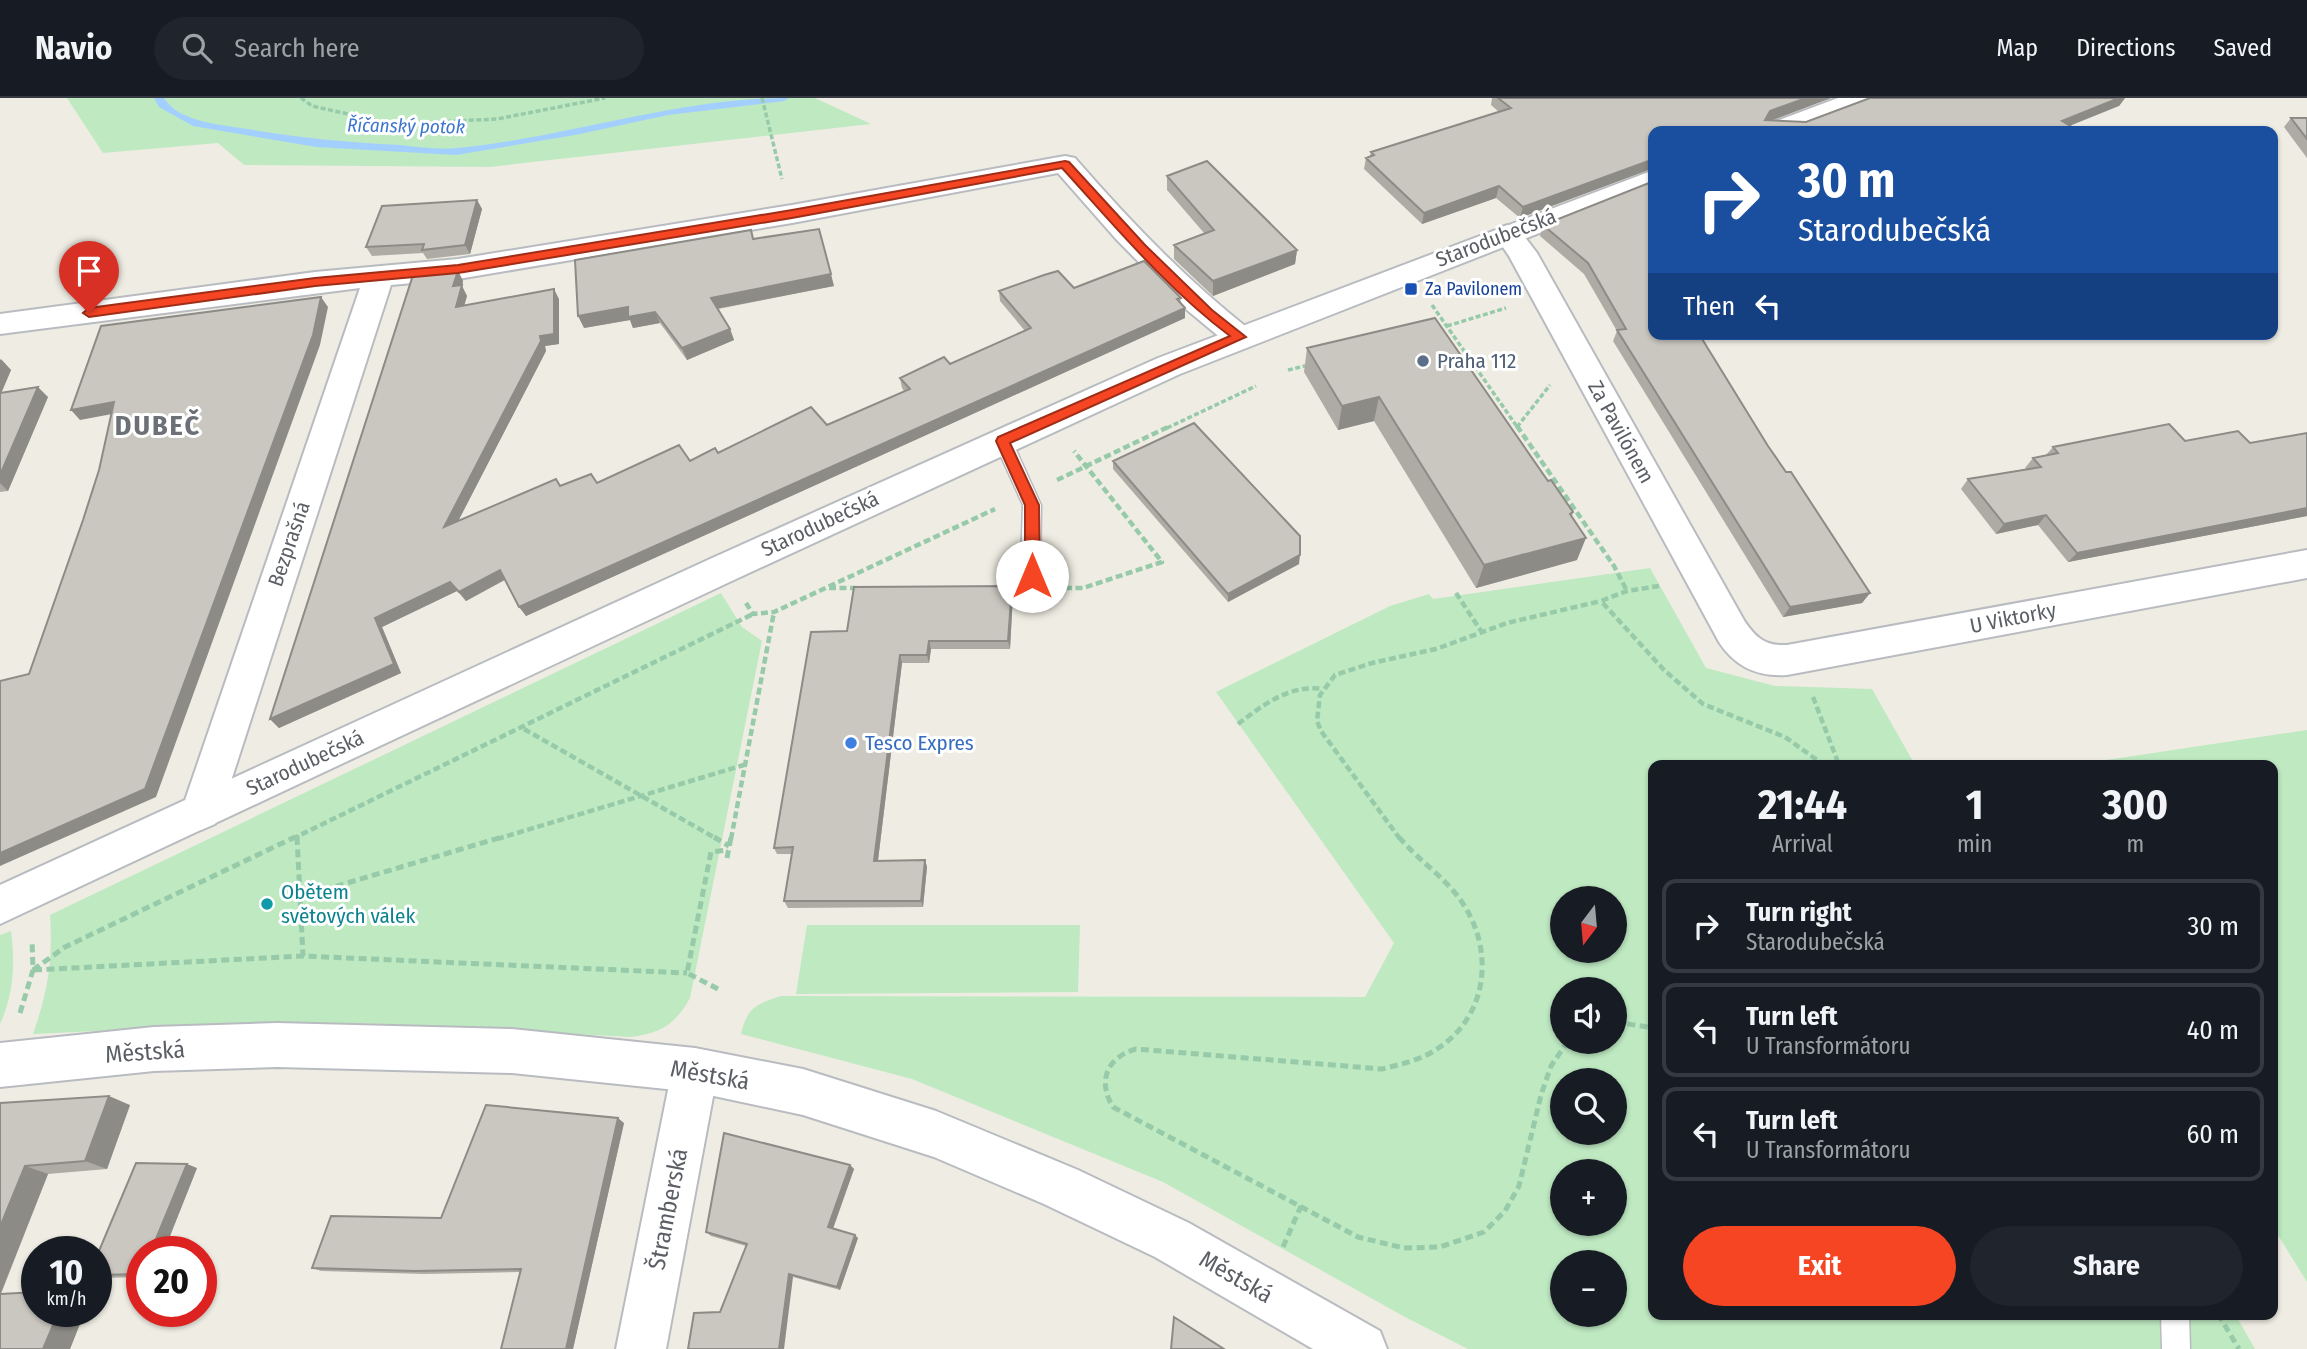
<!DOCTYPE html>
<meta charset="utf-8">
<style>
body{margin:0;font-family:"Fira Sans Condensed",sans-serif;background:#20242c;color:#f1f3f6;height:100vh;display:flex;flex-direction:column;font-size:26px;white-space:nowrap}
*{box-sizing:border-box;margin:0}
p{font-size:23px;color:#9ea1a6}
.icon{flex:none;width:38px;height:38px;fill:none;stroke:currentColor;stroke-width:2;stroke-linecap:round;stroke-linejoin:round}
.map{position:relative;flex:1;overflow:hidden}
.sheet{position:absolute;left:1648px;top:662px;width:630px;height:560px;display:flex;flex-direction:column;background:#171b24;border-radius:14px;box-shadow:0 2px 5px #0004}
.sheet>*{flex:none}
.banner{position:absolute;left:1648px;top:28px;width:630px;height:214px;border-radius:14px;box-shadow:0 2px 5px #0004;background:#1a4fa0;color:#fff;overflow:hidden}
.needle{width:46px;rotate:196deg}
.tools{position:absolute;left:1550px;top:788px;display:grid;gap:14px}
.tools a{display:grid;place-items:center;width:77px;height:77px;border-radius:50%;background:#171b24;box-shadow:0 2px 5px #0004;font-size:35px}
.speed{position:absolute;left:21px;top:1138px;display:flex;gap:14px;font-size:35px;font-weight:700;text-align:center}
.speed>*{display:grid;place-content:center;width:91px;height:91px;border-radius:50%;background:#171b24;box-shadow:0 2px 5px #0004;line-height:1}
.speed small{font-size:18px;font-weight:400}
.speed .limit{border:10px solid #d22;background:#fff;color:#111}
.pin{position:absolute;display:grid;place-items:center;width:60px;height:60px;color:#fff;margin:-72px -30px;border-radius:50% 50% 50% 0;rotate:-45deg;box-shadow:0 0 7px #0007}
.pin .icon{rotate:45deg}
.me{position:absolute;width:77px;margin:-38px;rotate:0deg;stroke-linejoin:round;filter:drop-shadow(0 0 5px #0008)}
.turn{display:flex;align-items:center;gap:24px;height:147px;padding:0 35px;font-size:32px}
.turn .icon{width:91px;height:91px;stroke-width:2.5}
.turn b{display:block;font-size:49px;line-height:60px}
.then{display:flex;align-items:center;height:66px;padding:0 35px;background:#0003;gap:14px;font-size:26px}
.eta{display:flex;justify-content:space-evenly;align-items:center;height:119px;text-align:center}
.eta b{font-size:42px;font-weight:700;line-height:49px}
.button{display:flex;gap:14px;margin-top:auto;padding:14px 35px}
.button a{flex:1;height:80px;border-radius:42px;background:#f54523;color:#fff;font-size:28px;font-weight:700;line-height:80px;text-align:center}
.button a+a{background:#20242c;color:#f1f3f6}
ul{padding:0;list-style:none}
li{display:flex;align-items:center;gap:21px;height:94px;margin:0 14px 10px;padding:0 21px;border:4px solid #363941;border-radius:14px}
li div{flex:1}
li b{display:block;font-size:26px}
li em{font-style:normal}
header{display:flex;align-items:center;gap:42px;box-sizing:border-box;height:98px;padding:0 35px;background:#171b24;border-bottom:2px solid #363941}
header strong{font-size:33px}
nav{display:flex;gap:38px;margin-inline-start:auto;font-size:24px}
.search{width:490px;height:63px;background:#20242c;display:flex;align-items:center;gap:18px;box-sizing:border-box;padding:0 24px;border-radius:38px;color:#9ea1a6;font-size:26px}
.map>svg:first-child{display:block}
.green{fill:#bee9c1;fill-rule:evenodd}
.lines{fill:none;stroke-linecap:round;stroke-linejoin:round}
.stream{fill:#a3cfff;fill-rule:evenodd}
.service-casing{stroke:#b8bbc0;stroke-width:3}
.minor-casing{stroke:#b8bbc0;stroke-width:4}
.tertiary-casing{stroke:#b8bbc0;stroke-width:4}
.path-far2{stroke:#96caa9;stroke-width:3.5;stroke-dasharray:5 2.5;stroke-linecap:butt}
.path-far1{stroke:#96caa9;stroke-width:4.5;stroke-dasharray:7 3.5;stroke-linecap:butt}
.path{stroke:#96caa9;stroke-width:5;stroke-dasharray:8 4.5;stroke-linecap:butt}
.service{fill:#fff;fill-rule:evenodd}
.minor{fill:#fff;fill-rule:evenodd}
.tertiary{fill:#fff;fill-rule:evenodd}
.wall{fill:#aeaba5}
.shaded-wall{fill:#8d8b86}
.building{fill:#cac7c0;stroke:#8d8b86;stroke-width:2}
.route{fill:#f54523;stroke:#9f2d17;stroke-width:2}
.transit-dot{fill:#1a4fb4;stroke:#fff;stroke-width:2.5}
.service-dot{fill:#5c6f8a;stroke:#fff;stroke-width:2.5}
.shop-dot{fill:#3f7fe0;stroke:#fff;stroke-width:2.5}
.culture-dot{fill:#0f9aa8;stroke:#fff;stroke-width:2.5}
.labels{text-anchor:middle;dominant-baseline:central;stroke-width:6;stroke-linejoin:round;paint-order:stroke}
.far-transit-label{font-size:18px;fill:#164399;stroke:#fff;text-anchor:start}
.far-water-label{font-size:19px;font-style:italic;fill:#3d76cc;stroke:#fff}
.street-label{font-size:21px;fill:#5b5f65;stroke:#fff}
.service-label{font-size:21px;fill:#4e5e75;stroke:#fff;text-anchor:start}
.shop-label{font-size:21px;fill:#366cbe;stroke:#fff;text-anchor:start}
.culture-label{font-size:21px;fill:#0d838f;stroke:#fff;text-anchor:start}
.near-street-label{font-size:24px;fill:#5b5f65;stroke:#fff}
.district-label{font-size:28px;font-weight:bold;letter-spacing:2px;fill:#6c7177;stroke:#fff}
</style>
<header>
<strong>Navio</strong>
<div class="search"><svg class="icon" aria-label="search" viewBox="0 0 24 24"><circle cx="10" cy="10" r="6"/><path d="M15 15l6 6"/></svg>Search here</div>
<nav><a>Map</a><a>Directions</a><a>Saved</a></nav>
</header>
<div class="map">
<svg width="2307" height="1251" viewBox="0 0 2307 1251">
<rect width="100%" height="100%" fill="#efede3"/>
<path class="green" d="M67,0H815L871,26L489,69L244,67L218,45L103,55Z
M1650,470L1706,570L1775,588L1872,591L1915,667H1654V1216H2235L2255,1251H1468L1405,1219L1163,1084L912,981L741,936C747,910 756,906 781,898L1365,899L1394,845L1216,594L1390,508L1429,496L1433,501ZM1563,800H1615V852H1563ZM1563,891H1615V943H1563ZM1563,982H1615V1034H1563ZM1563,1073H1615V1125H1563ZM1563,1164H1615V1216H1563Z
M721,495L742,529L762,543L690,900C676,926 660,936 630,939L389,926L285,924L33,936C48,893 53,863 50,817Z
M2307,632V1184L2273,1129V667H2073Z
M807,827H1080L1078,894L796,896Z
M11,833C15,865 14,896 0,926V837Z"/>
<g class="lines">
<path class="stream" d="M154,0H164C178,24 222,27 247,31C299,40 346,44 400,47C419,49 440,52 458,50C570,39 677,0 789,0L784,3L668,17L575,37L456,57L316,49L193,28L159,9Z"/>
<defs>
<path id="service" d="M1003,337L1009,338L1012,343L1041,407L1040,497L1037,502L1030,505L1023,502L1020,497L1023,407L994,343L997,338Z
M2161,1216H2189L2190,1251H2162Z"/>
<path id="minor" d="M1065,58L1075,60C1129,122 1185,181 1250,232L1254,239L1250,246L1239,249L1228,246L1181,207L1116,141L1058,75L792,125L458,181L391,187L221,714L215,726L201,732L187,726L181,714L360,190L0,236V216L315,174L458,161L792,107Z
M1508,127L1518,130L1537,155L1745,524C1757,541 1766,548 1787,547L2307,452V480L1787,577C1758,579 1735,569 1719,544L1509,158L1494,136L1498,130Z
M695,950L711,956L718,972L666,1251H616L672,972L679,956Z"/>
<path id="tertiary" d="M1838,0H1875L1871,6L1800,33H1763L1766,27Z
M1654,72V90L1180,276L736,481L0,826V787L710,461L1158,260Z
M277,925L512,931L695,950L803,971L936,1013L1078,1072L1189,1125L1380,1233L1387,1251H1313L1155,1159L1044,1106L934,1059L803,1017L695,994L512,975L277,969L154,973L0,989V945L154,929Z"/>
</defs>
<use href="#service" class="service-casing"/>
<use href="#minor" class="minor-casing"/>
<use href="#tertiary" class="tertiary-casing"/>
<path class="path-far2" d="M301,0L312,8L393,26L497,21L605,0
M762,0L782,81
M1432,207L1518,330
M1447,228L1506,210
M1288,272L1309,267
M1517,329L1550,287
M1167,330L1256,288"/>
<path class="path-far1" d="M1517,328L1614,468L1627,493
M1057,382L1170,328
M1659,488L1627,493L1601,503L1664,572L1703,606L1785,639L1824,667
M829,490H859
M1065,490H1083L1162,464L1074,353
M1456,495L1481,533
M746,505L753,516L774,514L995,411
M1813,599L1839,667
M1238,626C1263,607 1290,586 1323,591
M524,631L717,741
M297,737V741
M292,741L753,516
M497,741L744,667
M731,741L774,514
M1400,741L1321,633L1317,623L1320,597L1335,577L1372,565L1436,551L1507,525L1601,503"/>
<path class="path" d="M297,739L303,858
M714,739L729,748
M1399,739C1417,761 1442,777 1459,800C1495,848 1490,917 1437,951C1421,962 1401,966 1382,971L1136,951C1107,959 1097,983 1113,1009L1358,1139L1404,1150L1440,1149L1484,1134L1505,1113L1519,1088L1541,997L1551,968L1568,943
M727,760L731,739
M300,799L502,739
M33,872L65,849L295,739
M34,872L303,858L687,875
M718,891L687,875L711,754L728,752
M20,915L33,872L32,842
M1615,924L1654,930
M1283,1149L1301,1108
M2218,1216L2239,1251"/>
<use href="#service" class="service"/>
<use href="#minor" class="minor"/>
<use href="#tertiary" class="tertiary"/>
</g>
<path class="wall" d="M1492,0H1831L1770,23L1806,24L2125,0L2119,8L1654,33L1520,120L1496,100L1422,126L1364,71L1366,60L1370,58L1371,54L1499,14L1491,7Z
M2291,20H2307V60L2284,29Z
M1167,78L1297,152L1295,166L1213,198L1174,161V147L1204,135L1167,92Z
M1654,83V236L1768,348L1870,495L1862,505L1783,519L1613,243L1617,233L1584,176L1540,138L1543,127Z
M477,102L482,111L470,156L427,161L423,155L372,158L366,149Z
M754,141L834,188L718,211L730,231L734,242L687,262L660,225L633,230L630,222L584,230Z
M458,173L463,183L462,188L467,198L464,207L559,201V246L545,248L546,253L458,423L560,388L597,385L690,363L827,327L904,293L902,290L900,280L950,266L1025,233L1000,203L999,193L1074,190L1181,200L1180,205L1185,220L526,518L505,482L466,503L457,493L382,529L401,575L279,630L270,621Z
M1307,250L1548,383L1573,414L1572,418L1577,462L1476,490L1374,323L1338,332L1304,274Z
M0,261L11,272L1,295L48,299L8,393L0,394Z
M2307,335V418L2068,464L2038,427L1996,436L1961,391L1968,381L2026,371L2025,370L2033,360L2045,358L2053,349L2185,343L2250,345Z
M1113,363L1299,466L1228,504L1113,371Z
M1012,488L1013,496L1010,551H931L929,565H902L878,763L925,762L927,769L923,809L788,810L784,803L792,756H777L774,750L847,533Z
M0,1005L130,1007L107,1071L48,1076L1,1196L37,1213H85L70,1251H0Z
M624,1025L573,1251H501L520,1174L424,1176L321,1173L312,1170L441,1120Z
M850,1067L854,1071L833,1131L858,1140L840,1192L793,1179L720,1214L746,1148L711,1138L706,1134Z
M197,1070L164,1153H142V1179L102,1180L96,1179V1160Z"/>
<path class="shaded-wall" d="M1806,0H1831L1765,25L1761,33L1770,13Z
M2117,0H2125L2119,8L2057,33L2062,23Z
M1654,61V70L1520,120L1523,109Z
M1499,88L1496,100L1422,126L1424,115Z
M477,102L482,111L470,156L465,147Z
M1297,152L1295,166L1213,198V183Z
M458,173L463,183L462,188L467,198L461,219L456,209L453,188Z
M831,176L834,188L715,211L711,200Z
M554,191L559,201V246L545,248L546,253L450,439L444,429L540,238Z
M321,199L328,209L320,247L156,699L0,768V755Z
M628,209L655,214L660,225L633,230L630,222L584,230L578,218Z
M1185,210V220L526,518L519,509Z
M730,231L734,242L687,262L682,250Z
M1,261L11,272L0,298V263Z
M38,289L48,299L8,393L0,385V377Z
M1379,299L1374,323L1338,332L1342,308Z
M114,304L123,314L80,322L71,312Z
M2307,410V418L2068,464L2077,455Z
M2046,417L2038,427L1996,436L2004,426Z
M1586,440L1577,462L1476,490L1484,467Z
M1300,457L1299,466L1228,504V496Z
M500,472L506,481L466,503L459,494Z
M450,484L457,493L382,529L401,575L279,630L270,621L375,520Z
M1012,488L1013,496L1010,551L1008,543Z
M1870,495L1862,505L1783,519L1790,509Z
M929,543L931,551L929,565L927,557Z
M900,557L902,565L877,770L874,763Z
M925,762L927,769L923,809L921,803Z
M109,998L130,1007L107,1071L85,1063Z
M618,1020L624,1025L573,1251H566Z
M187,1066L197,1070L164,1153H151Z
M850,1067L854,1071L832,1133L828,1129Z
M25,1068L48,1076L0,1197V1129Z
M855,1137L858,1140L840,1192L837,1189Z
M789,1176L793,1179L784,1251H779Z
M59,1213H85L70,1251H43Z"/>
<path class="building" d="M1498,0H1806L1770,13L1765,22L1806,24L1870,0H2119L2062,23L2072,29L2063,33H1654V61L1523,109L1499,88L1424,115L1366,60L1374,57L1371,54L1511,10Z
M2291,20H2307V41Z
M1207,63L1297,152L1213,183L1174,147L1214,132L1167,78Z
M1654,83V236H1699L1768,348L1786,374H1791L1870,495L1790,509L1617,232L1626,231L1588,165L1543,127Z
M477,102L465,147L422,152L424,146L366,149L382,108Z
M819,131L831,176L711,200L730,231L682,250L655,214L628,219V209L578,218L575,162L751,132L753,141Z
M1144,163L1181,200L1177,201L1185,210L519,509L500,472L459,494L450,484L375,520L394,566L270,621L413,177L458,173L453,188L462,187L456,209L554,191V236L540,238L541,243L444,429L556,381L560,388L591,376L597,385L679,347L690,363L715,350L718,355L811,309L827,327L910,291L900,280L944,259L950,266L1031,230L999,193L1044,177L1058,173L1074,190Z
M321,199L313,237L145,691L0,755V583L29,576L83,422L99,372L114,304L71,312L101,228Z
M1435,220L1548,383L1551,382L1573,414L1570,416L1586,440L1484,467L1379,299L1342,308L1307,250Z
M38,289L0,377V295Z
M1194,325L1300,438V457L1228,496L1113,363Z
M2169,326L2185,343L2238,333L2250,345L2307,335V410L2077,455L2046,417L2004,426L1968,381L2041,369L2033,360L2058,355L2053,349Z
M1012,488L1008,543H929L927,557H900L874,763L925,762L921,803H784L793,749L774,750L811,534L847,533L854,489Z
M109,998L85,1063L25,1068L0,1129V1005Z
M486,1007L618,1020L566,1251H501L521,1171L415,1173L312,1170L331,1118L441,1120Z
M724,1035L850,1067L828,1129L855,1137L837,1189L789,1176L779,1251H688L694,1215L720,1214L747,1146L706,1134Z
M136,1065L187,1066L151,1153H142V1176L96,1177V1160Z
M37,1194V1213H59L43,1251H0V1196Z
M1174,1219L1224,1251H1171Z"/>
<path class="route" d="M1065,63L1069,64L1145,147L1212,212L1246,239L1010,345L1039,407L1040,478L1032,483L1025,478V407L996,343L998,339L1230,238C1167,191 1115,128 1062,70L792,120L458,175L315,188L89,219L83,215L89,210L315,180L458,167L792,112Z"/>
<rect class="transit-dot" x="1404" y="184" width="14" height="14" rx="3.5"/>
<circle class="service-dot" cx="1423" cy="263" r="7"/>
<circle class="shop-dot" cx="851" cy="645" r="7"/>
<circle class="culture-dot" cx="267" cy="806" r="7"/>
<g class="labels">
<g class="far-transit-label">
<text x="1425" y="191">Za Pavilonem</text>
</g>
<g class="far-water-label">
<text transform="translate(406 28) rotate(1)">Říčanský potok</text>
</g>
<g class="street-label">
<text transform="translate(1496 140) rotate(-21)">Starodubečská</text>
<text transform="translate(1621 334) rotate(61)">Za Pavilónem</text>
<text transform="translate(820 426) rotate(-25)">Starodubečská</text>
<text transform="translate(289 446) rotate(-71)">Bezprašná</text>
<text transform="translate(2013 520) rotate(-11)">U Viktorky</text>
<text transform="translate(305 665) rotate(-25)">Starodubečská</text>
</g>
<g class="service-label">
<text x="1437" y="263">Praha 112</text>
</g>
<g class="shop-label">
<text x="865" y="645">Tesco Expres</text>
</g>
<g class="culture-label">
<text x="281" y="794">Obětem<tspan x="281" dy="24">světových válek</tspan></text>
</g>
<g class="near-street-label">
<text transform="translate(145 954) rotate(-4)">Městská</text>
<text transform="translate(710 977) rotate(10)">Městská</text>
<text transform="translate(668 1111) rotate(-79)">Štramberská</text>
<text transform="translate(1236 1179) rotate(30)">Městská</text>
</g>
<g class="district-label">
<text x="158" y="327">DUBEČ</text>
</g>
</g>
</svg>
<div class="tools">
<a><svg class="needle" viewBox="-14 -14 28 28"><path d="M0-13l5 13h-10z" fill="#e53935"/><path d="M0 13l5-13h-10z" fill="#9ea1a6"/></svg></a>
<a><svg class="icon" aria-label="sound" viewBox="0 0 24 24"><path d="M4 9h4l5-4v14l-5-4H4zM17 9q2 3 0 6"/></svg></a>
<a><svg class="icon" aria-label="search" viewBox="0 0 24 24"><circle cx="10" cy="10" r="6"/><path d="M15 15l6 6"/></svg></a>
<a>+</a>
<a>−</a>
</div>
<div class="speed"><div>10<small>km/h</small></div><div class="limit">20</div></div>
<div class="pin" style="left:89px;top:215px;background:#d93025"><svg class="icon" aria-label="arrive" viewBox="0 0 24 24"><path d="M6 21V4h12l-3 4 3 4H6"/></svg></div>
<svg class="me" style="left:1032px;top:478px" viewBox="-20 -20 40 40"><circle r="19" fill="#fff"/><path d="M0-13L10 11 0 6-10 11z" fill="#f54523"/></svg>
<div class="banner">
<div class="turn"><svg class="icon" aria-label="right" viewBox="0 0 24 24"><path d="M7 20v-9h11M14 6l5 5-5 5"/></svg><div><b>30 m</b>Starodubečská</div></div>
<div class="then">Then<svg class="icon" aria-label="left" viewBox="0 0 24 24"><path d="M17 20v-9H6M10 6l-5 5 5 5"/></svg></div>
</div>
<section class="sheet">
<div class="eta">
<div><b>21:44</b><p>Arrival</p></div>
<div><b>1</b><p>min</p></div>
<div><b>300</b><p>m</p></div>
</div>
<ul>
<li><svg class="icon" aria-label="right" viewBox="0 0 24 24"><path d="M7 20v-9h11M14 6l5 5-5 5"/></svg><div><b>Turn right</b><p>Starodubečská</p></div><em>30 m</em></li>
<li><svg class="icon" aria-label="left" viewBox="0 0 24 24"><path d="M17 20v-9H6M10 6l-5 5 5 5"/></svg><div><b>Turn left</b><p>U Transformátoru</p></div><em>40 m</em></li>
<li><svg class="icon" aria-label="left" viewBox="0 0 24 24"><path d="M17 20v-9H6M10 6l-5 5 5 5"/></svg><div><b>Turn left</b><p>U Transformátoru</p></div><em>60 m</em></li>
</ul>
<div class="button"><a>Exit</a><a>Share</a></div>
</section>
</div>
